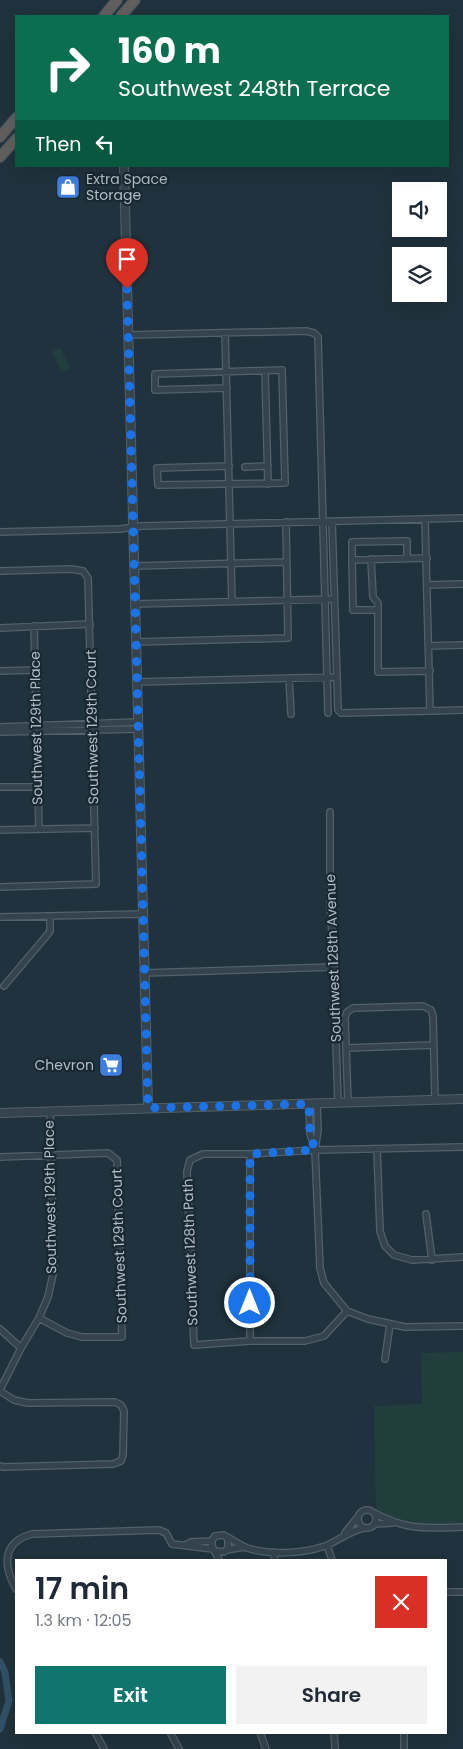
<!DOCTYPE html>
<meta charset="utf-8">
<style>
body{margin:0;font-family:Poppins,sans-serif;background:#f2f2f3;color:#1f2937;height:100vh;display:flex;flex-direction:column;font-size:19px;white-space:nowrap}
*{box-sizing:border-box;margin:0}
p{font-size:16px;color:#747a83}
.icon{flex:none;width:28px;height:28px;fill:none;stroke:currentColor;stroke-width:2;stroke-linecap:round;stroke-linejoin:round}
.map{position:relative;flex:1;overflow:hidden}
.drawer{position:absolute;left:15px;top:1559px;width:432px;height:175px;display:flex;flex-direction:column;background:#fff;border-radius:0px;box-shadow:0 5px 20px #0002}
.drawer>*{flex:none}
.guide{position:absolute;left:15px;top:15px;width:434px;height:152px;border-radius:0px;box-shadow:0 5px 20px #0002;background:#0b6e4f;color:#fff;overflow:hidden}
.tools{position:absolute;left:392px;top:182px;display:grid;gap:10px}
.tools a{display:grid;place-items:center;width:55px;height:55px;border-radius:0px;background:#fff;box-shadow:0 5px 20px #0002;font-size:25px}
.pin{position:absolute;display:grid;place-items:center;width:42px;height:42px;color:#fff;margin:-51px -21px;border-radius:50% 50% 50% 0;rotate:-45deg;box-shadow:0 0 5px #0007}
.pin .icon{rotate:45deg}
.me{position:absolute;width:55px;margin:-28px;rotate:0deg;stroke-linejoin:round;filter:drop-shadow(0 0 4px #0008)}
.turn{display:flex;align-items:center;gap:18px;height:105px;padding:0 20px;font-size:22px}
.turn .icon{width:65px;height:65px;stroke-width:2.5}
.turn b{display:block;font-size:35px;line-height:42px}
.then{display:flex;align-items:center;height:48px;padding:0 20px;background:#0003;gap:10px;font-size:19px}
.round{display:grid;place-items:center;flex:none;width:52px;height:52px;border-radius:0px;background:#f2f2f3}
.head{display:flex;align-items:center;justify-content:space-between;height:85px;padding:0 20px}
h1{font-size:30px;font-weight:600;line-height:38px}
.primary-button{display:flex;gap:10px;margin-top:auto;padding:10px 20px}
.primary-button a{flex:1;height:58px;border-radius:0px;background:#0f766e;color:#fff;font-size:20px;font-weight:600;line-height:58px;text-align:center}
.primary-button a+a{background:#f2f2f3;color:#1f2937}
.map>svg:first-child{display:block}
.green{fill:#223e3c}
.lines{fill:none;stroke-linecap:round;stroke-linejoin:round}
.canal{stroke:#325166;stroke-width:7}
.minor-casing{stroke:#52616a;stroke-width:8}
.tertiary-casing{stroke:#52616a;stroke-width:10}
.trunk-casing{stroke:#3f4e57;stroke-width:12}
.minor{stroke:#34434d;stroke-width:5.5}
.tertiary{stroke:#34434d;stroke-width:8}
.trunk{stroke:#62605f;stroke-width:10}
.route{stroke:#1a73e8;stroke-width:9;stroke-dasharray:0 16.2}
.labels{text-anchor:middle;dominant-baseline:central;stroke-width:4.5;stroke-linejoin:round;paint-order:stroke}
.poi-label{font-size:14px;fill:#afbec9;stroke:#1a2831;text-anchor:start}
.street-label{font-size:14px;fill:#afbec9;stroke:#1a2831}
</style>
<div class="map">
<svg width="463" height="1749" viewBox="0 0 463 1749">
<rect width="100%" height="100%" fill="#20323d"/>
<path class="green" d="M60,348L71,368L62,372L51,352Z
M463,1352V1523C435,1524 399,1529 376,1510L374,1406L422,1404L421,1353Z"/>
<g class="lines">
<path class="canal" d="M0,1662L5,1672L9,1701L0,1729"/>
<defs>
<path id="minor" d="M225,333L232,602
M128,335L306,331L314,333L318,337L328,713
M265,371L268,484
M227,388L155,390V374L282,370L285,483L158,485L157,468L229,466
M245,467L268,466
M425,520L430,711L463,710
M332,521L338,710L341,713L430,711
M0,532L120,529L142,526L463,518
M371,559L373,597L378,603V672L430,671
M407,559V541L352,542V560L427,558
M352,560L353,610H378
M134,566L287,562
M0,571L71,569L83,571L88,578L96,884L0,887
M427,585L463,584
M135,604L334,599
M34,626L39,829
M0,628L90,624
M136,642L288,638L286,522
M429,646L463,645
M0,671L35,670
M289,678L291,714
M137,682L336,677
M0,727L138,722
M0,732L138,729
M0,787H38
M330,812V905L333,948L338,1103
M0,830L95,828
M0,917L143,914
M144,973L334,967
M4,986L48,934L50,931V916
M346,1048L434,1045
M348,1103L345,1018L347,1012L353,1008L423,1006L431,1010L433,1016L435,1100
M309,1104L310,1134L315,1148
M317,1104L318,1130L315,1150L320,1268L324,1283L347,1311L368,1319L405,1327L463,1326
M377,1149L380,1231L385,1246L394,1255L412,1260L463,1257
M0,1157L108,1153L117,1160L122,1337H82L67,1333L39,1318
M426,1214L432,1260
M347,1311L324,1336L305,1341H250L194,1345L187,1171L190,1160L203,1154H250L315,1150L463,1147
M0,1329L21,1348
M250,1341V1154
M385,1359L390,1324
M0,1390L21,1348L39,1318L48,1297L54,1270L50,1111
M0,1391L14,1400L28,1403L115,1402L121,1405L124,1411L123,1455L121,1461L113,1464L3,1467L0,1466
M358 1519a9 9 0 1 1 18 0a9 9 0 1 1-18 0Z
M374,1513C409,1531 425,1528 463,1527
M375,1524L392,1523
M345,1533L357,1518
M227,1537C233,1540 240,1545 247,1548C270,1555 302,1554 325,1546C338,1541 349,1531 364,1528
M185,1545L191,1542L211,1541
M327,1545L332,1560
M226,1550L244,1547
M215,1551L224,1552L228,1548V1539L224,1535L215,1536C207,1545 216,1551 219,1560
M273,1552L275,1560
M16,1589C3,1566 2,1542 32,1534L159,1530L166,1533L172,1544L213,1549
M446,1592H463
M95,1732L104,1749
M170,1732L179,1749
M260,1732L266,1749
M334,1732L335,1749
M404,1732V1749"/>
<path id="tertiary" d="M124,166L148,1108
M0,1113L463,1099"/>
<path id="trunk" d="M104,16L117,0
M121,16L135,0
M0,137L16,118
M0,157L16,139"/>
</defs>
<use href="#minor" class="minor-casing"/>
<use href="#tertiary" class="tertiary-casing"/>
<use href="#trunk" class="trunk-casing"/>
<use href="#minor" class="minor"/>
<use href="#tertiary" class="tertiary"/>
<use href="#trunk" class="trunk"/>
</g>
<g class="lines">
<path class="route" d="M127,289L148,1108L309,1104L310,1134L315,1150L250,1154V1303"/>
</g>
<defs>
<symbol id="shop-square" viewBox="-11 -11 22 22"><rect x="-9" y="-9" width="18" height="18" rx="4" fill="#3f7fe0" stroke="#1a2831"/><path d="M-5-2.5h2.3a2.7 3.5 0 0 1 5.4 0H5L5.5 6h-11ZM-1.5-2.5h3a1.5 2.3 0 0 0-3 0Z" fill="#fff"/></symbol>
<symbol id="supermarket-square" viewBox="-11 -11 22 22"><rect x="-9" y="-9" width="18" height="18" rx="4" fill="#3f7fe0" stroke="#1a2831"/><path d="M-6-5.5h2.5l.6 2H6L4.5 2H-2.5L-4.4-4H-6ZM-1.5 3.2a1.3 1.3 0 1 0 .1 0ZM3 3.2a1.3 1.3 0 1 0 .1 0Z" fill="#fff"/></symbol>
</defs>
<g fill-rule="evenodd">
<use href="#shop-square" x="54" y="173" width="28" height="28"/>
<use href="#supermarket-square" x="97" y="1051" width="28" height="28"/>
</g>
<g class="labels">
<g class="poi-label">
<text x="86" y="179">Extra Space<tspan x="86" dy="16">Storage</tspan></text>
<text x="94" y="1065" text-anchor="end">Chevron</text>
</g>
<g class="street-label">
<text transform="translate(92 727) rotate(-91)">Southwest 129th Court</text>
<text transform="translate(36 728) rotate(-91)">Southwest 129th Place</text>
<text transform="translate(333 958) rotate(-92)">Southwest 128th Avenue</text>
<text transform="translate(50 1197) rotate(-91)">Southwest 129th Place</text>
<text transform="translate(119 1246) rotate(-92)">Southwest 129th Court</text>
<text transform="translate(190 1252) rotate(-92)">Southwest 128th Path</text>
</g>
</g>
</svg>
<div class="tools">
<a><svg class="icon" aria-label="sound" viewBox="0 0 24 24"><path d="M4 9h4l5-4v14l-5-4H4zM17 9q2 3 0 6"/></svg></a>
<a><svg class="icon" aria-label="layers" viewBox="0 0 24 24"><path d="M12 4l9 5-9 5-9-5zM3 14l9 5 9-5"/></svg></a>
</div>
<div class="pin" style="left:127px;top:289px;background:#d93025"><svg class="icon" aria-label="arrive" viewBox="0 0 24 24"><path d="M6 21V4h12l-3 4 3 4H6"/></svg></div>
<svg class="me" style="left:250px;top:1303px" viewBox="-20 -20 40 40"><circle r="17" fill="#1a73e8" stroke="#fff" stroke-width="3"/><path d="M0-11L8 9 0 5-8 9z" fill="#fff"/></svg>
<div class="guide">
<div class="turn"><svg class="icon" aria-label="right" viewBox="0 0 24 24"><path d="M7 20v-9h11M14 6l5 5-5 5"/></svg><div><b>160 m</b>Southwest 248th Terrace</div></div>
<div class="then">Then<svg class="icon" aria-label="left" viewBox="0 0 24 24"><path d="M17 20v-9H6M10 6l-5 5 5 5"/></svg></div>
</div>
<section class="drawer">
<div class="head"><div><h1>17 min</h1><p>1.3 km · 12:05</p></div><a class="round" style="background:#d93025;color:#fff"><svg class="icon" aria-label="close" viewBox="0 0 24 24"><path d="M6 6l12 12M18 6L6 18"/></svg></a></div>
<div class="primary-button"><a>Exit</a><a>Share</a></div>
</section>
</div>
